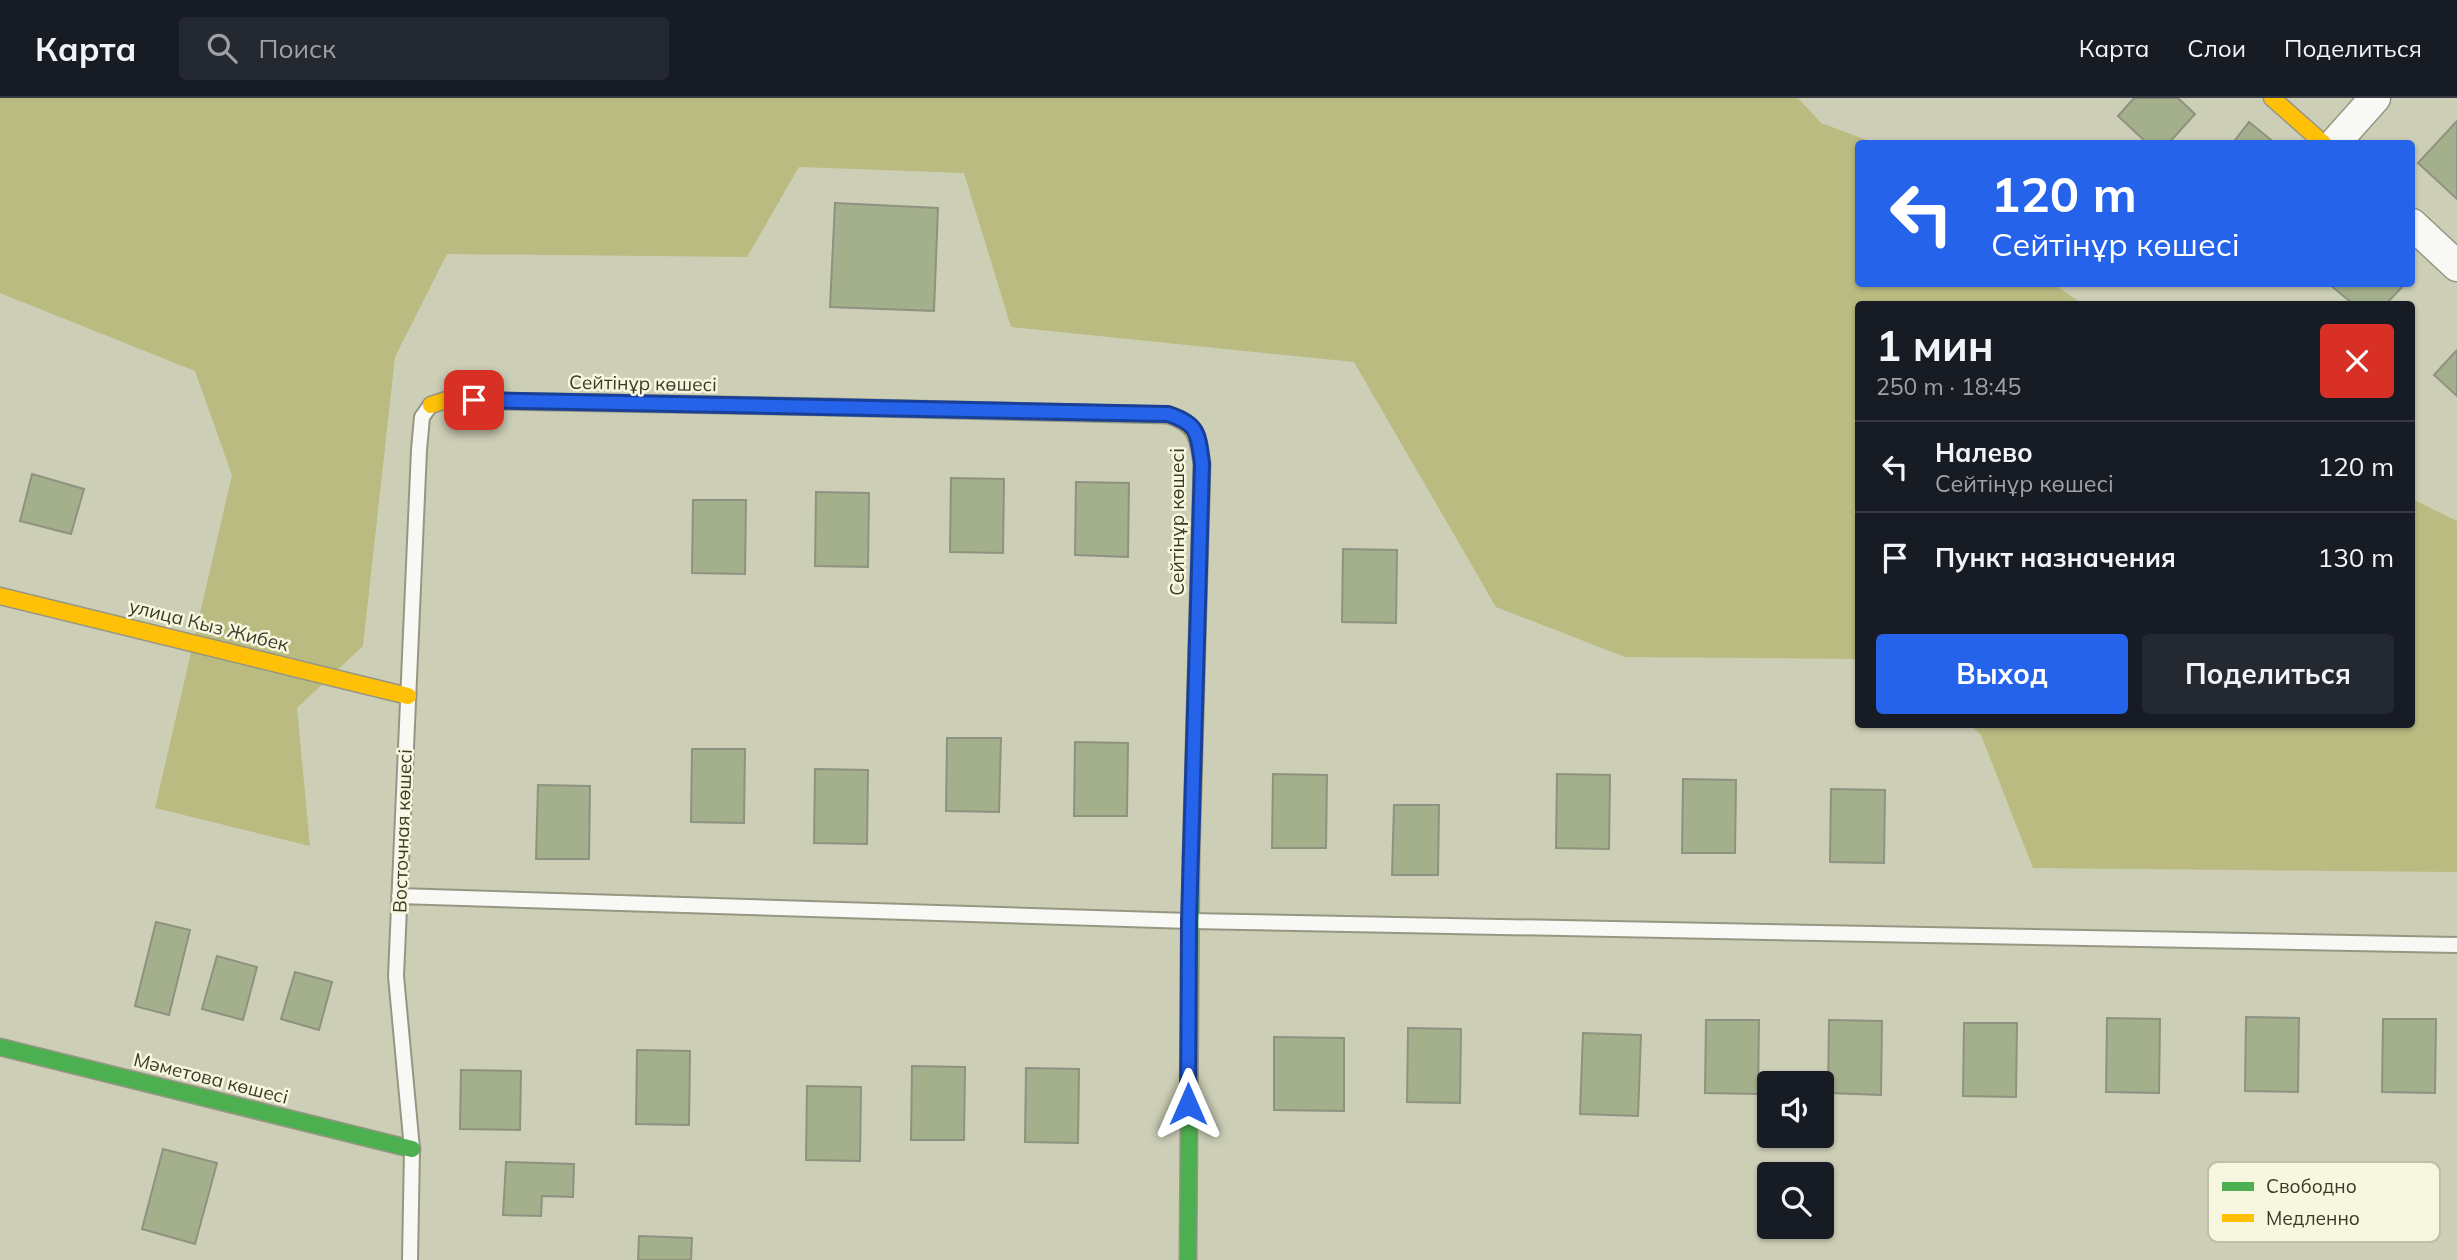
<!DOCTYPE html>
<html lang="ru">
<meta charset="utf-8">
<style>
body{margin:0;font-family:Mulish,sans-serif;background:#242831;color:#f1f3f6;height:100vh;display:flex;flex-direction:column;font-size:26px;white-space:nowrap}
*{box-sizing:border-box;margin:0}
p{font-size:23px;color:#9ea1a6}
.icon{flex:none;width:38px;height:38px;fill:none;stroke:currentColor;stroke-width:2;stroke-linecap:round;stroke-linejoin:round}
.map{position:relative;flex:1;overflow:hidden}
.drawer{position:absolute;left:1855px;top:203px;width:560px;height:427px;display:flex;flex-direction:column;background:#171b24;border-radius:7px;box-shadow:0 2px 5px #0004}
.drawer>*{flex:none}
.hud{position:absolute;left:1855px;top:42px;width:560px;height:147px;border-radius:7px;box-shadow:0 2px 5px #0004;background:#2563eb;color:#fff;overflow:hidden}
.buttons{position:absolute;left:1757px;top:973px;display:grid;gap:14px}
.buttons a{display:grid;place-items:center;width:77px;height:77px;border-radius:7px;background:#171b24;box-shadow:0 2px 5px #0004;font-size:35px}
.pin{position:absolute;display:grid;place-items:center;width:60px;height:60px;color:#fff;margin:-30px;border-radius:14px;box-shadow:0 4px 10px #0006}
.me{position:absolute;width:77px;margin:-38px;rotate:0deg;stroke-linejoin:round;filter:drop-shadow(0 0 5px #0008)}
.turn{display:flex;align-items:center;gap:24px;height:147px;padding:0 21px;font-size:32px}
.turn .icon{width:91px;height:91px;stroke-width:2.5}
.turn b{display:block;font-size:49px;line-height:60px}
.round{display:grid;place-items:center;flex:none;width:74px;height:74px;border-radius:7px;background:#242831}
.headline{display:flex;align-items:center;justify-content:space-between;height:119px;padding:0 21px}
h1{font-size:42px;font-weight:700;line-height:52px}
.action{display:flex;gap:14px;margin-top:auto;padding:14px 21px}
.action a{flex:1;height:80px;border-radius:7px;background:#2563eb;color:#fff;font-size:28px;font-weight:700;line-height:80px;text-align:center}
.action a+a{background:#242831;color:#f1f3f6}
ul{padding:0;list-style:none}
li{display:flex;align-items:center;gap:21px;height:91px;padding:0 21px;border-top:2px solid #363941}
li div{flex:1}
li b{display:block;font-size:26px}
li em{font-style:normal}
header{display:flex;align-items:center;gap:42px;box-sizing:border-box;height:98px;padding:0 35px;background:#171b24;border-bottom:2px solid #363941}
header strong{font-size:33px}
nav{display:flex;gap:38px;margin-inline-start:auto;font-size:24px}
.search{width:490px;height:63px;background:#242831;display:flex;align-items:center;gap:18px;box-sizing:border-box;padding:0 24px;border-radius:7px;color:#9ea1a6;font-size:26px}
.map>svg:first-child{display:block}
.green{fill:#babb81}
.building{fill:#a4af8b;stroke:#8e9280;stroke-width:2}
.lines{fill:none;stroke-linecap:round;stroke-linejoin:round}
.lane-casing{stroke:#969683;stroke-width:18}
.street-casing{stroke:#969683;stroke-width:33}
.fast-casing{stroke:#969683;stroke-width:19}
.slow-casing{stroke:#969683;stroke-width:19}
.lane{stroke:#f8f8f4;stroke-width:14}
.street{stroke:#f8f8f4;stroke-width:30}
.fast{stroke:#4caf50;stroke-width:16}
.slow{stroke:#ffc107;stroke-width:16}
.route-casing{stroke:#184099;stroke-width:18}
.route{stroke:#2563eb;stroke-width:12}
.labels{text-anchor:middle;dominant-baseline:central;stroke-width:5;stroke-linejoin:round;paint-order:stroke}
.street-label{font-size:19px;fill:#3a3a28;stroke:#f7f7e0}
.key{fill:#f7f7e0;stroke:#bebea9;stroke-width:2}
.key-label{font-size:19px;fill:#3a3a28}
</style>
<header>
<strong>Карта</strong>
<div class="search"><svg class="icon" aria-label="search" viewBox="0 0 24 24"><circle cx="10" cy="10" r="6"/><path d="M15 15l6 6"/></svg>Поиск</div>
<nav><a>Карта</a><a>Слои</a><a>Поделиться</a></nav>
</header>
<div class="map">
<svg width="2457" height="1162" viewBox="0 0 2457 1162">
<rect width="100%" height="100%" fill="#cdceb6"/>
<path class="green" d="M0,0H1798L1821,25L1875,45L1858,46V186H2053L2083,206H1858V561L1625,559L1496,509L1354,264L1011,229L964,75L799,69L747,159L447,156L395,259L363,548L297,610L310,748L155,710L232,377L195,273L0,195Z
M2412,401L2457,423V774L2033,770L1981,637L1971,627L2412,626Z"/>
<path class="building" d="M2134,0H2178L2195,16L2168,46H2148L2118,18Z
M2457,23V101L2418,65Z
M2249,24L2275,45L2274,46H2232Z
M835,105L938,110L934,213L830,209Z
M2329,186H2405L2386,206H2353Z
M2457,252V298L2434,277Z
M32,376L84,391L71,436L20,423Z
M951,380L1004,381L1003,455L950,454Z
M1076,384L1129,385L1128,459L1075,457Z
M816,394L869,395L868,469L815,468Z
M693,402H746L745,476L692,475Z
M1343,451L1397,452L1396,525L1342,524Z
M947,640H1001L999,714L946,713Z
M1075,644L1128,645L1127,718H1074Z
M692,651H745L744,725L691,724Z
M815,671L868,672L867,746L814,745Z
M1273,676L1327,677L1326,750H1272Z
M1557,676L1610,677L1609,751L1556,750Z
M1683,681L1736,682L1735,755H1682Z
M538,687L590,688L589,761H536Z
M1831,691L1885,692L1884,765L1830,764Z
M1394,707H1439L1438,777H1392Z
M156,824L190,832L169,917L135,908Z
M217,858L257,869L243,922L202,911Z
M295,874L332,884L319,932L281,921Z
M2246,919L2299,920L2298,994L2245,993Z
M2107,920L2160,921L2159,995L2106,994Z
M2383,921H2436L2435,995L2382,994Z
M1706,922H1759L1758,996L1705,995Z
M1829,922L1882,923L1881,997L1828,995Z
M1964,925H2017L2016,999L1963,998Z
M1408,930L1461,931L1460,1005L1407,1004Z
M1583,935L1641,937L1638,1018L1580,1016Z
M1274,939L1344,940V1013L1274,1012Z
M637,952L690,953L689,1027L636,1026Z
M912,968L965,969L964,1042H911Z
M1026,970L1079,971L1078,1045L1025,1044Z
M461,972L521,973L520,1032L460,1031Z
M807,988L861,989L860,1063L806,1062Z
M163,1051L217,1065L195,1146L142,1131Z
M506,1064L574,1066L573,1099L542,1098L541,1118L503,1117Z
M639,1138L692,1140L691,1162H638Z"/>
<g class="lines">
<defs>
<path id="lane" d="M399,798L1189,823L2457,847
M410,1162L412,1051L396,878L419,352L422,319L430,308"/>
<path id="street" d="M2334,46L2375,0
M2412,126L2457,168"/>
<path id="fast" d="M829,309L1169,317
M0,949L412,1051
M1188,1162L1191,760"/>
<path id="slow" d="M2272,0L2324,46
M431,307L446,302L829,309
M1169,317C1197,327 1198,339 1202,366L1191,760
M0,498L408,598"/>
</defs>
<use href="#lane" class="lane-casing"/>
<use href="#street" class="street-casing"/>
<use href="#fast" class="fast-casing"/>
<use href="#slow" class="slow-casing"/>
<use href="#lane" class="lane"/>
<use href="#street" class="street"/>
<use href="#fast" class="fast"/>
<use href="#slow" class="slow"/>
</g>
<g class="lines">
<defs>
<path id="route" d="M474,302L1168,316C1199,326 1198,336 1202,366L1189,823L1188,1006"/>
</defs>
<use href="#route" class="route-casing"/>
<use href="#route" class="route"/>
</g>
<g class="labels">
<g class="street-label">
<text transform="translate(643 285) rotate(1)">Сейтінұр көшесі</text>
<text transform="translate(1177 424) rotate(-90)">Сейтінұр көшесі</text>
<text transform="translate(209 527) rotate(14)">улица Кыз Жибек</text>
<text transform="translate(402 733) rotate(-88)">Восточная көшесі</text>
<text transform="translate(211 980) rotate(14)">Мәметова көшесі</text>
</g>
</g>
<rect x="2208" y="1064" width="232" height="80" rx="10" class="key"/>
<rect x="2222" y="1084" width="32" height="9" fill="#4caf50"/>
<rect x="2222" y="1116" width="32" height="8" fill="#ffc107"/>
<g class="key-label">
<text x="2266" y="1095">Свободно</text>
<text x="2266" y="1127">Медленно</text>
</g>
</svg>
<div class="buttons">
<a><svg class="icon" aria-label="sound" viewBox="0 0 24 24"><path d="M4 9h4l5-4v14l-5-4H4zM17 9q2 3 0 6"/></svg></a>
<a><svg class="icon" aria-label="search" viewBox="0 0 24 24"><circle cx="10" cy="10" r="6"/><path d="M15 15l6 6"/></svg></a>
</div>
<div class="pin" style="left:474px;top:302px;background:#d93025"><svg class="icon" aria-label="arrive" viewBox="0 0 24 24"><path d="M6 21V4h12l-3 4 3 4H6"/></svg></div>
<svg class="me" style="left:1188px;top:1006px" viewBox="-20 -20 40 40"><path d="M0-17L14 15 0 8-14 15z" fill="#2563eb" stroke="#fff" stroke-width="4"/></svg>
<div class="hud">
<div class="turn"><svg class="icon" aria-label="left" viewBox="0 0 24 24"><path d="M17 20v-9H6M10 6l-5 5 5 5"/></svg><div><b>120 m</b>Сейтінұр көшесі</div></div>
</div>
<section class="drawer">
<div class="headline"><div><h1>1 мин</h1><p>250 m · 18:45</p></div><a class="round" style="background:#d93025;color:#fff"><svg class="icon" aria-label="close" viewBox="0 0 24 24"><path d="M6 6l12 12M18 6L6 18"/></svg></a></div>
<ul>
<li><svg class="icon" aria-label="left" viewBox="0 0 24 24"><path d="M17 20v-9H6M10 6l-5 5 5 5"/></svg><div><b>Налево</b><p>Сейтінұр көшесі</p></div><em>120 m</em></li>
<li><svg class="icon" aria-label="arrive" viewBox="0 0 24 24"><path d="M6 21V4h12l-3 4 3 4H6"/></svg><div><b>Пункт назначения</b></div><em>130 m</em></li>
</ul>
<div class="action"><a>Выход</a><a>Поделиться</a></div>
</section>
</div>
